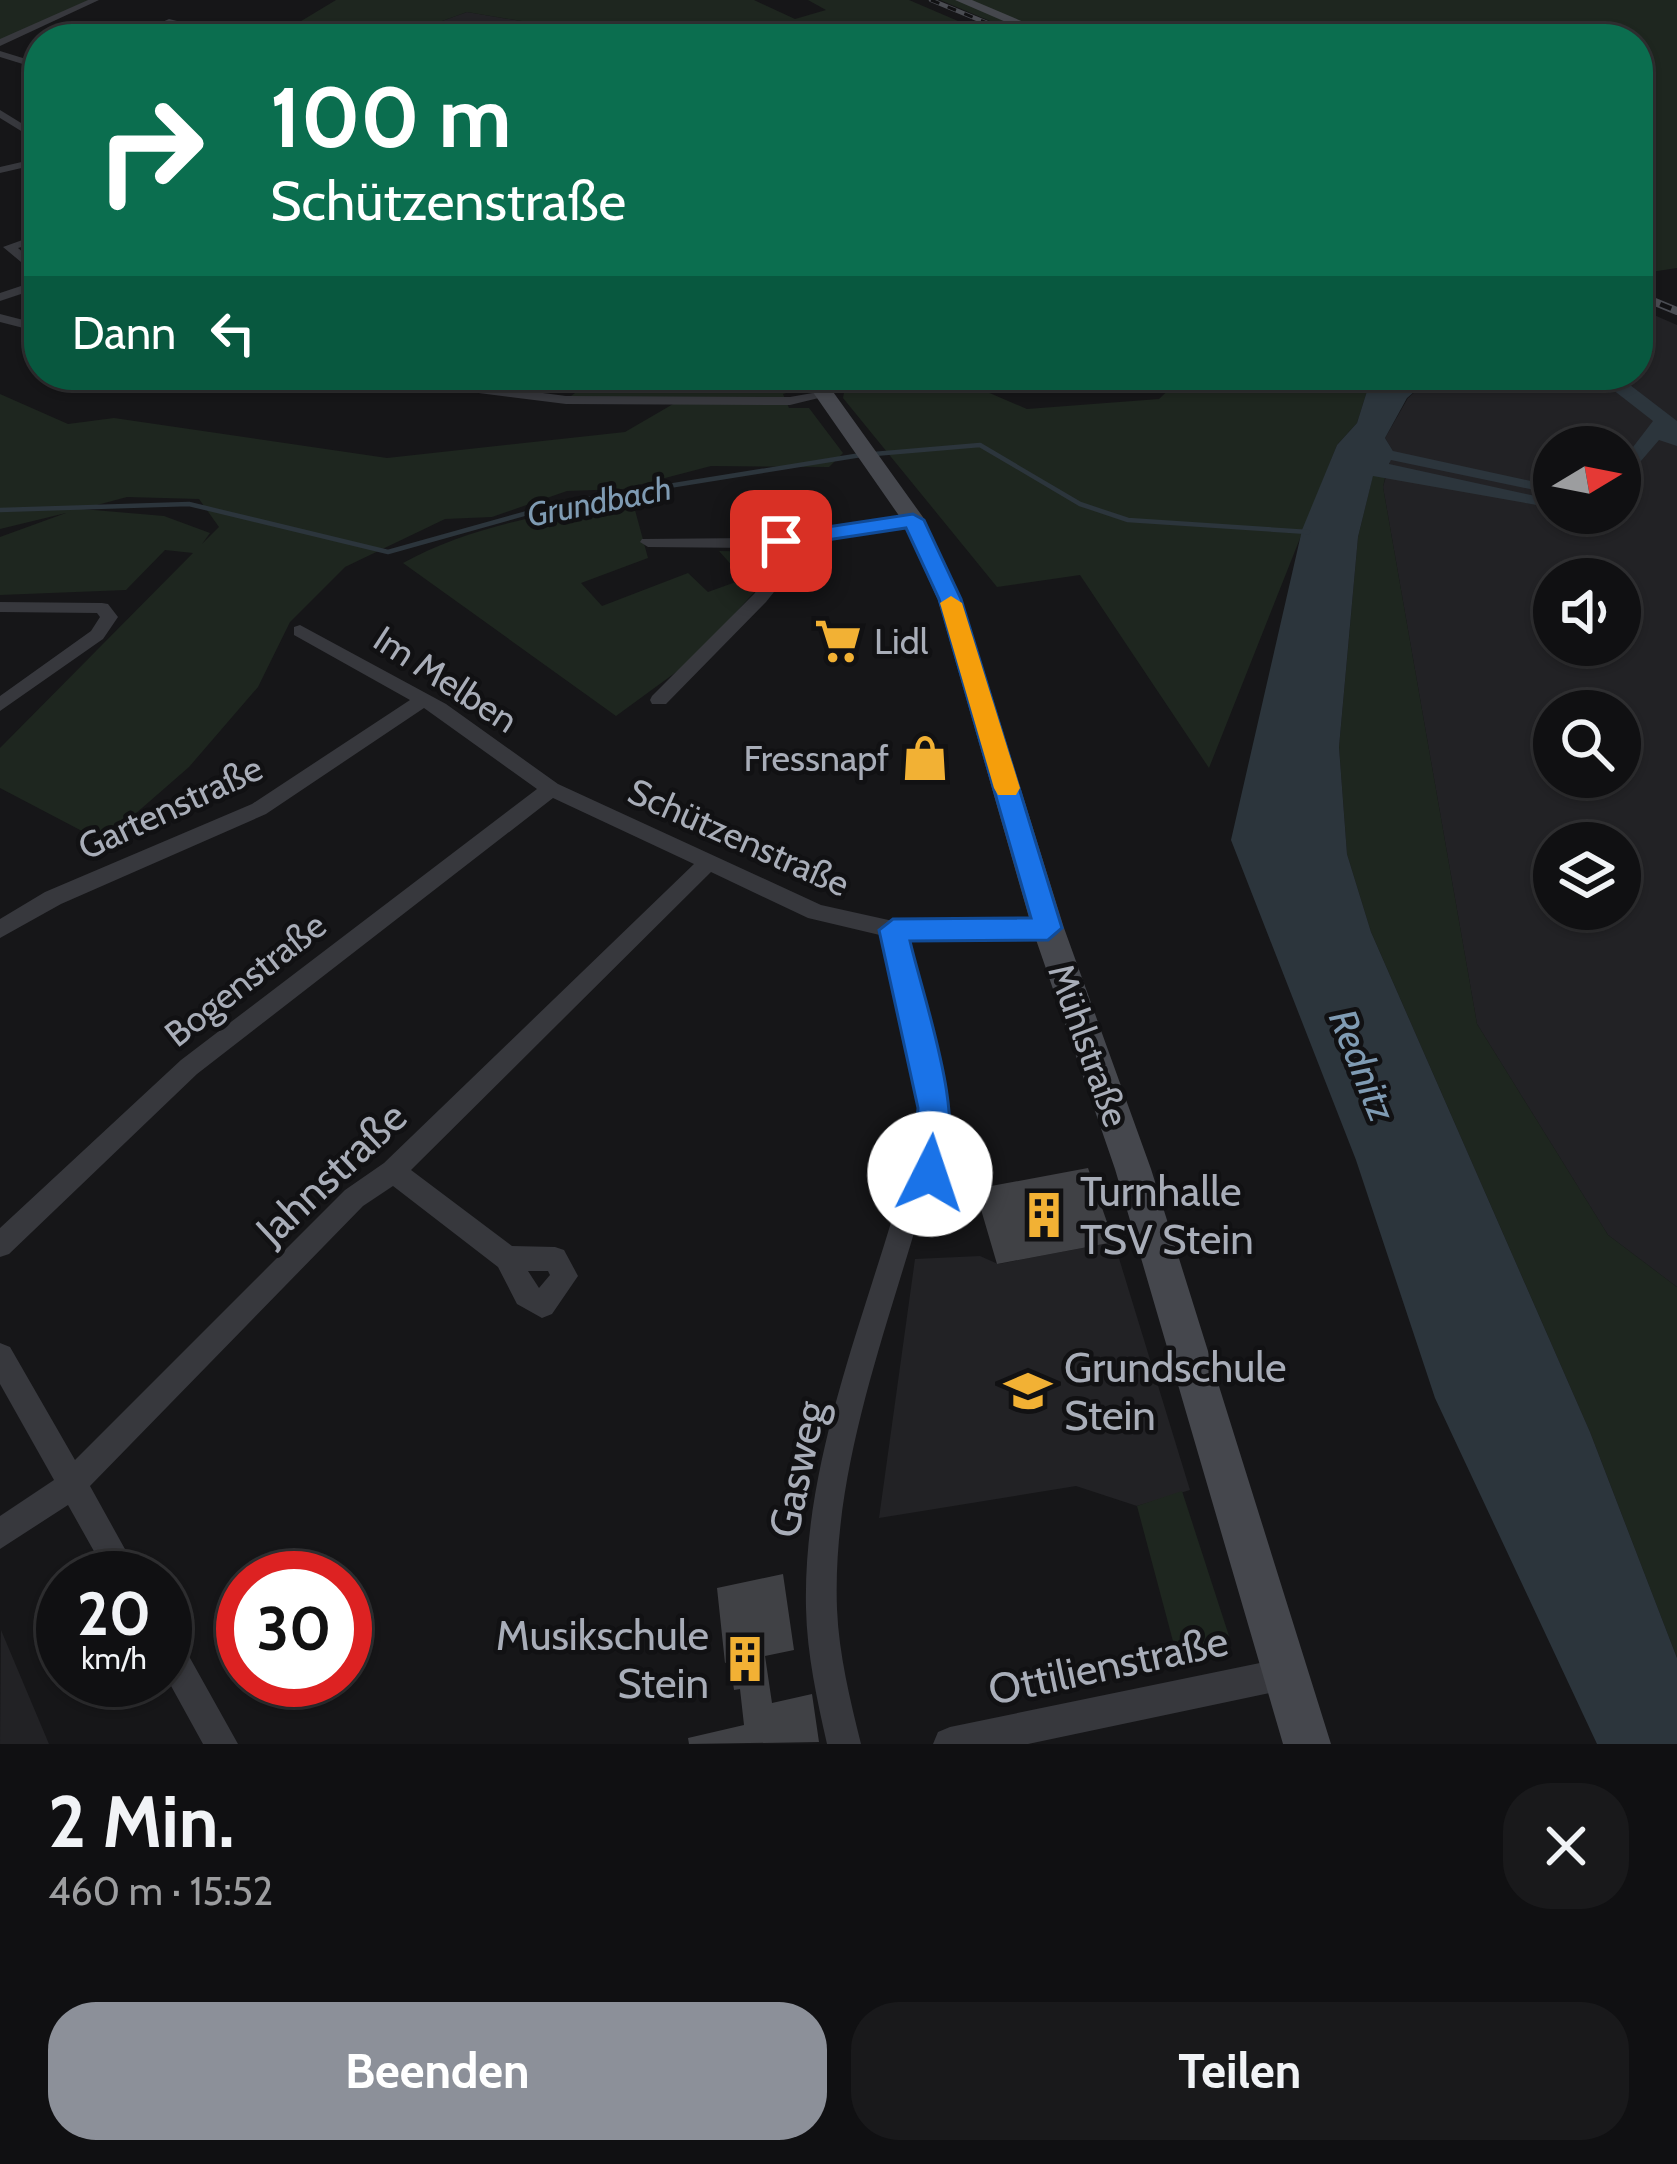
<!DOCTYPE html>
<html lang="de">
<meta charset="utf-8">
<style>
body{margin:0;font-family:Cabin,sans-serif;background:#19191b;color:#f1f3f6;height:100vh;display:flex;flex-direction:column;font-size:45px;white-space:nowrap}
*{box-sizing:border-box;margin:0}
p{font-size:39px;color:#9c9d9f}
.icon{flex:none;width:66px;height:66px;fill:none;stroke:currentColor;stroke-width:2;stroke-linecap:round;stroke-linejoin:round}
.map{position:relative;height:1744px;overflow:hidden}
.sheet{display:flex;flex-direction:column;background:#101012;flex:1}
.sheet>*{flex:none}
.top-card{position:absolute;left:24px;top:24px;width:1629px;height:366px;border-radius:48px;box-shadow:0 3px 9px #0004,0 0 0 3px #303032;background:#0b6e4f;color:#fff;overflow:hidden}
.needle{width:78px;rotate:80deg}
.fabs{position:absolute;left:1533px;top:426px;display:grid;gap:24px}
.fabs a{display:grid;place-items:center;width:108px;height:108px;border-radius:50%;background:#101012;box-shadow:0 3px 9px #0004,0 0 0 3px #303032;font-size:60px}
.speed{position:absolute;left:36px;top:1551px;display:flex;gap:24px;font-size:60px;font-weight:700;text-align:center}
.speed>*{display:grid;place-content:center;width:156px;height:156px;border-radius:50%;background:#101012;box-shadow:0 3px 9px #0004,0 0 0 3px #303032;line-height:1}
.speed small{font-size:30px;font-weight:400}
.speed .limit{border:18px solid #d22;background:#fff;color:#111}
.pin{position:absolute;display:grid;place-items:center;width:102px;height:102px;color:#fff;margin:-51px;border-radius:24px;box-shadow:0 6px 18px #0006}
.me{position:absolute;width:132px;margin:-66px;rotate:4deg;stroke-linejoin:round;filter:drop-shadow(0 0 9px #0008)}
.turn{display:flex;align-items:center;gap:42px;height:252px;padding:0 48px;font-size:54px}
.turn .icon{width:156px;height:156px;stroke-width:2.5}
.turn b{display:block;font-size:84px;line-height:102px}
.then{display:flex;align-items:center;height:114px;padding:0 48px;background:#0003;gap:24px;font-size:45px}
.round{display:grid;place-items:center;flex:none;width:126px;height:126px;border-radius:48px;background:#19191b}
.overview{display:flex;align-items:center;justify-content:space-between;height:204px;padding:0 48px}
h1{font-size:72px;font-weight:700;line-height:90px}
.button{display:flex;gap:24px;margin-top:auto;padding:24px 48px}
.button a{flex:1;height:138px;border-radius:48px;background:#8c9099;color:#fff;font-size:48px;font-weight:700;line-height:138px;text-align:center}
.button a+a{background:#19191b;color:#f1f3f6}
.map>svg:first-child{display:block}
.built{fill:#222225;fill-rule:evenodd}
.green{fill:#1e261f;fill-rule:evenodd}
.water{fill:#2c353c}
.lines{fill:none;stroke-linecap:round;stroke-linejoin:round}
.stream{stroke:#2c353c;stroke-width:4.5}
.building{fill:#404145}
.street{fill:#37383d;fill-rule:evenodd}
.secondary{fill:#45474d;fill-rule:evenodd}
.rail-far1-casing{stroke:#4a4c52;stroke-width:4.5}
.rail-casing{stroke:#4a4c52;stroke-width:8}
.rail-far1{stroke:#111113;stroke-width:3;stroke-dasharray:9;stroke-linecap:butt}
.rail{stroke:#111113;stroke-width:4.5;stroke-dasharray:12;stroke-linecap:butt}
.route{fill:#1a73e8;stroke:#114b97;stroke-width:3}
.slow{fill:#f59e0b}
.labels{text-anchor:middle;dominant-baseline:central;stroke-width:9;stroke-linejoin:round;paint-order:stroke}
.far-water-label{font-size:33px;font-style:italic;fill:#7f9bb3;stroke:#111113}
.poi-label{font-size:36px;fill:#a8adb8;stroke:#111113;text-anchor:start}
.street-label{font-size:36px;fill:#a8adb8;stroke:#111113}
.water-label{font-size:39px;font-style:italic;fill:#7f9bb3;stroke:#111113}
.near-street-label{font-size:42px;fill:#a8adb8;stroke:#111113}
.near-poi-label{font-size:42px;fill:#a8adb8;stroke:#111113;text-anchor:start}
</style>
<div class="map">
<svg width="1677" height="1744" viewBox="0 0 1677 1744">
<rect width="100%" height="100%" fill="#161618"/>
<path class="built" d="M467,12L557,27L586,39L403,35Z
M1638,308L1677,325V1287L1608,1235L1477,1024L1383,487L1393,451L1385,438L1408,398L1434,375H1638ZM1554,447H1620V513H1554ZM1554,579H1620V645H1554ZM1554,711H1620V777H1554ZM1554,843H1620V909H1554Z
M1114,1242L1190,1490L1137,1506L1076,1486L879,1518L915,1259L980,1256L998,1264Z
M1,1630L49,1744H0Z"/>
<path class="green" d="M0,0H89L0,41Z
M336,0H754L795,19L826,10L808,0H909L1000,39H586L557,27L467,12L392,39H299L283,32Z
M940,0H1677V268L1638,274V39H1033Z
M599,375H844L783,394L789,408H809L843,453L829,467L711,466L623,489L567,491L492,517L445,519L345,567L290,622L258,687L189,767L103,842L0,788V748L193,553L165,550L126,590L0,595V537L66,513L0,529V394L68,424L114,418L387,458L625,432L680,400L571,396ZM127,497L199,499L219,527L202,544L210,533L164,516L82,509Z
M847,375H909L940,393L978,388L1027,409L1159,399L1182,377L1193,375H1372L1357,423L1337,445L1209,768L1080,575L997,587L843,398Z
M1386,474L1383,487L1477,1024L1608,1235L1677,1287V1658L1590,1432L1371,932L1347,854L1339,747L1358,537L1373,475Z
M632,499L648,558L581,583L602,606L688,573L708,592L744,579L719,551L771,552L783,560L694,659L616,716L403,563C472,525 555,512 632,499Z
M1182,1491L1229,1636L1221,1646L1188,1652L1174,1645L1137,1506Z"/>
<path class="water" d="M1372,375H1434L1407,398L1385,438L1393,451L1554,486V494L1391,460L1389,464L1554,500V508L1373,476L1358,537L1339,747L1347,854L1371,932L1590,1432L1677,1658V1744H1597L1435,1398L1356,1160L1231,840L1302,530L1337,445L1357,423Z
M1594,375H1617L1677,421V446L1659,440L1628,476L1620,474V464L1653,421Z"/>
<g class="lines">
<path class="stream" d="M874,454L980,445L1080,504L1128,520L1308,532
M0,510L189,504L388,552L563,503L861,455"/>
</g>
<path class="building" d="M1088,1168L1114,1242L997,1264L975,1189Z
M783,1574L794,1650L765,1656L772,1703L812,1694L819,1742L689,1744L688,1738L744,1725L740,1689L734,1690L730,1661L725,1663L717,1588Z"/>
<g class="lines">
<path class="street" d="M88,0H99L0,46V39Z
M169,19L177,21L138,39H125Z
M95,23L123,37L125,39H113L92,28Z
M565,34L582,37L584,39H562Z
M0,51L39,63V69L0,57Z
M0,110L39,134V142L0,118Z
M39,158V164L0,173V167Z
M39,234V242L18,248L39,266V277L3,247Z
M39,280V288L0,301V293Z
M0,314L39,324V332L0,322Z
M362,375H403L566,396L790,397L824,391L831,395L790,405L566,404L369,379Z
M913,515L921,520L919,523L816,539L766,602L666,704H652L650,700L652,696L754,594L796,542L753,548L648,547L640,542L642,539L753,538Z
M0,602L102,603L108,604L118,617L103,639L0,711V696L91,631L100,617L97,613L0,612Z
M300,625L446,704L558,784L821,905L893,921L1048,919L1056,922L1059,928L1056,934L1048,937L906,938L946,1108L943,1174L939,1182L930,1185L921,1182L917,1174L922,1108L884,936L808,918L711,872L411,1170L512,1246L555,1247L564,1250L578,1276L552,1314L542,1318L517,1304L498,1267L393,1186L363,1206L90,1486L141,1578H109L68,1505L0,1549V1516L54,1480L0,1384V1343L10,1347L75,1460L345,1190L384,1163L694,864L553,798L197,1074L9,1254L0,1257V1228L181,1060L537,789L424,708L266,814L61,904L0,938V919L45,892L252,804L410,700L294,635V627ZM528,1271H548L550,1275L539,1288Z
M906,1204L915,1208L919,1216C882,1343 832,1475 837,1609C839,1655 850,1699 861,1744H827C817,1699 807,1655 806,1608C803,1474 855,1342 893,1216L897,1208Z
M165,1628L176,1633L238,1744H203L165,1675Z
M1284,1658L1295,1663L1300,1674L1295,1685L1284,1690L1028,1744H933L938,1732L950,1727Z"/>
<path class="secondary" d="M955,0H972L1064,39H1045Z
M801,375H821L925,520L962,600L1064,928L1151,1169L1331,1744H1283L1115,1169L1032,928L938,600L902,520Z"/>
<defs>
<path id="rail-far1" d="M931,0L1026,39"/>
<path id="rail" d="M1638,295L1677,311"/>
</defs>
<use href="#rail-far1" class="rail-far1-casing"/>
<use href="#rail" class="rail-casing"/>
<use href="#rail-far1" class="rail-far1"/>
<use href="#rail" class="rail"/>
</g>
<path class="route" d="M913,514L924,520L961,599L1062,928L1048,940L910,941C925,1005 969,1123 941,1184L930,1189L918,1184L913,1174L918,1108L879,930L893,919L1031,918L939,599L906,528L781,547L770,541L781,534Z"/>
<path class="slow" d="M951,596L962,603L1020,788L1016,795H998L994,788L940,603Z"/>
<defs>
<symbol id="supermarket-bare" viewBox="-9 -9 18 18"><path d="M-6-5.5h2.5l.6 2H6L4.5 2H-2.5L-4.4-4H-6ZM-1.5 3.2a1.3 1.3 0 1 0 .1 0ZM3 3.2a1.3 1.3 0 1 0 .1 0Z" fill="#f2b134" stroke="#111113" stroke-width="2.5" paint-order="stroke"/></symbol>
<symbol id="shop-bare" viewBox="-9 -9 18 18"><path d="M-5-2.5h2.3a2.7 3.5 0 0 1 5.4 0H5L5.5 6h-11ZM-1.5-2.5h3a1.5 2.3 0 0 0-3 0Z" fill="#f2b134" stroke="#111113" stroke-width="2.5" paint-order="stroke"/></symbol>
<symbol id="building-bare" viewBox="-9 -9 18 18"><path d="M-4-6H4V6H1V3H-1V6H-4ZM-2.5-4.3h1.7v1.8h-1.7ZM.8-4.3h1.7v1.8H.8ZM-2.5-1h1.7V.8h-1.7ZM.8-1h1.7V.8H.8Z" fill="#f2b134" stroke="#111113" stroke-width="2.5" paint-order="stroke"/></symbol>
<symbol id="school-bare" viewBox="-9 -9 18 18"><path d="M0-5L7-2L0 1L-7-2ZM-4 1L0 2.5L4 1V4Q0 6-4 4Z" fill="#f2b134" stroke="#111113" stroke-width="2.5" paint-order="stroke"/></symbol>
</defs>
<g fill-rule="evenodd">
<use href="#supermarket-bare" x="805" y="608" width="66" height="66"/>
<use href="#shop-bare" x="892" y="725" width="66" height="66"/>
<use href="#building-bare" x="1011" y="1182" width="66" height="66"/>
<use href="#school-bare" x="995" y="1358" width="66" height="66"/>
<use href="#building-bare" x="712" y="1626" width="66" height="66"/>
</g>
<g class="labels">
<g class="far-water-label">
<text transform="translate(599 501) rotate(-11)">Grundbach</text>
</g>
<g class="poi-label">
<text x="874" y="641">Lidl</text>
<text x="889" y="758" text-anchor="end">Fressnapf</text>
</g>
<g class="street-label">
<text transform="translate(446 679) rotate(33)">Im Melben</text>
<text transform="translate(170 807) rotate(-25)">Gartenstraße</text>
<text transform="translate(739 837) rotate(24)">Schützenstraße</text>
<text transform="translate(245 979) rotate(-38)">Bogenstraße</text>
<text transform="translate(1089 1045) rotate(70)">Mühlstraße</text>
</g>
<g class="water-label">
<text transform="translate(1363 1065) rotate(68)">Rednitz</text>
</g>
<g class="near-street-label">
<text transform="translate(331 1173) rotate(-43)">Jahnstraße</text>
<text transform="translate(797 1469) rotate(-78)">Gasweg</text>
<text transform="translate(1108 1665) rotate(-12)">Ottilienstraße</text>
</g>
<g class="near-poi-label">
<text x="1080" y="1191">Turnhalle<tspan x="1080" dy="48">TSV Stein</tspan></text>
<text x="1064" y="1367">Grundschule<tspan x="1064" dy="48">Stein</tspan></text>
<text x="709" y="1635" text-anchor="end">Musikschule<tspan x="709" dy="48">Stein</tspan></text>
</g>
</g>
</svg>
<div class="fabs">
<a><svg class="needle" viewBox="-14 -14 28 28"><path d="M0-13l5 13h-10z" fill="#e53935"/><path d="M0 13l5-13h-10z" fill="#9c9d9f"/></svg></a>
<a><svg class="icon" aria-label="sound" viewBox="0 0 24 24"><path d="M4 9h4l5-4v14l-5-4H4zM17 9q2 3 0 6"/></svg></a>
<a><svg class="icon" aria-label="search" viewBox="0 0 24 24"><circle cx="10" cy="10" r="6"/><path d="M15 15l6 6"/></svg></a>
<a><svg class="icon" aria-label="layers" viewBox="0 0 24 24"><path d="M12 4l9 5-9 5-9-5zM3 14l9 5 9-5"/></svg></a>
</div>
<div class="speed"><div>20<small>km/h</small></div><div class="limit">30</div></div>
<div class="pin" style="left:781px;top:541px;background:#d93025"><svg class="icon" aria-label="arrive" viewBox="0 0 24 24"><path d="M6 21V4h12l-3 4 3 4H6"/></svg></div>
<svg class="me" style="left:930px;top:1174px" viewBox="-20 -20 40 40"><circle r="19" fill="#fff"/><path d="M0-13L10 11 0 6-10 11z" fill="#1a73e8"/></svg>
<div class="top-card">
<div class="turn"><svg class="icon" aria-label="right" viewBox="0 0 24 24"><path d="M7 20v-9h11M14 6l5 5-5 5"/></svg><div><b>100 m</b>Schützenstraße</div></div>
<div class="then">Dann<svg class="icon" aria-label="left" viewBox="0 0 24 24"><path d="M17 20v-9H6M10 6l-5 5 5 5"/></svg></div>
</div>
</div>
<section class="sheet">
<div class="overview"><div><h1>2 Min.</h1><p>460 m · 15:52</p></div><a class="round"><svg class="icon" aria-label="close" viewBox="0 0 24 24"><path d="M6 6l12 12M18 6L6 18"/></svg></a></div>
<div class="button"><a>Beenden</a><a>Teilen</a></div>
</section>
